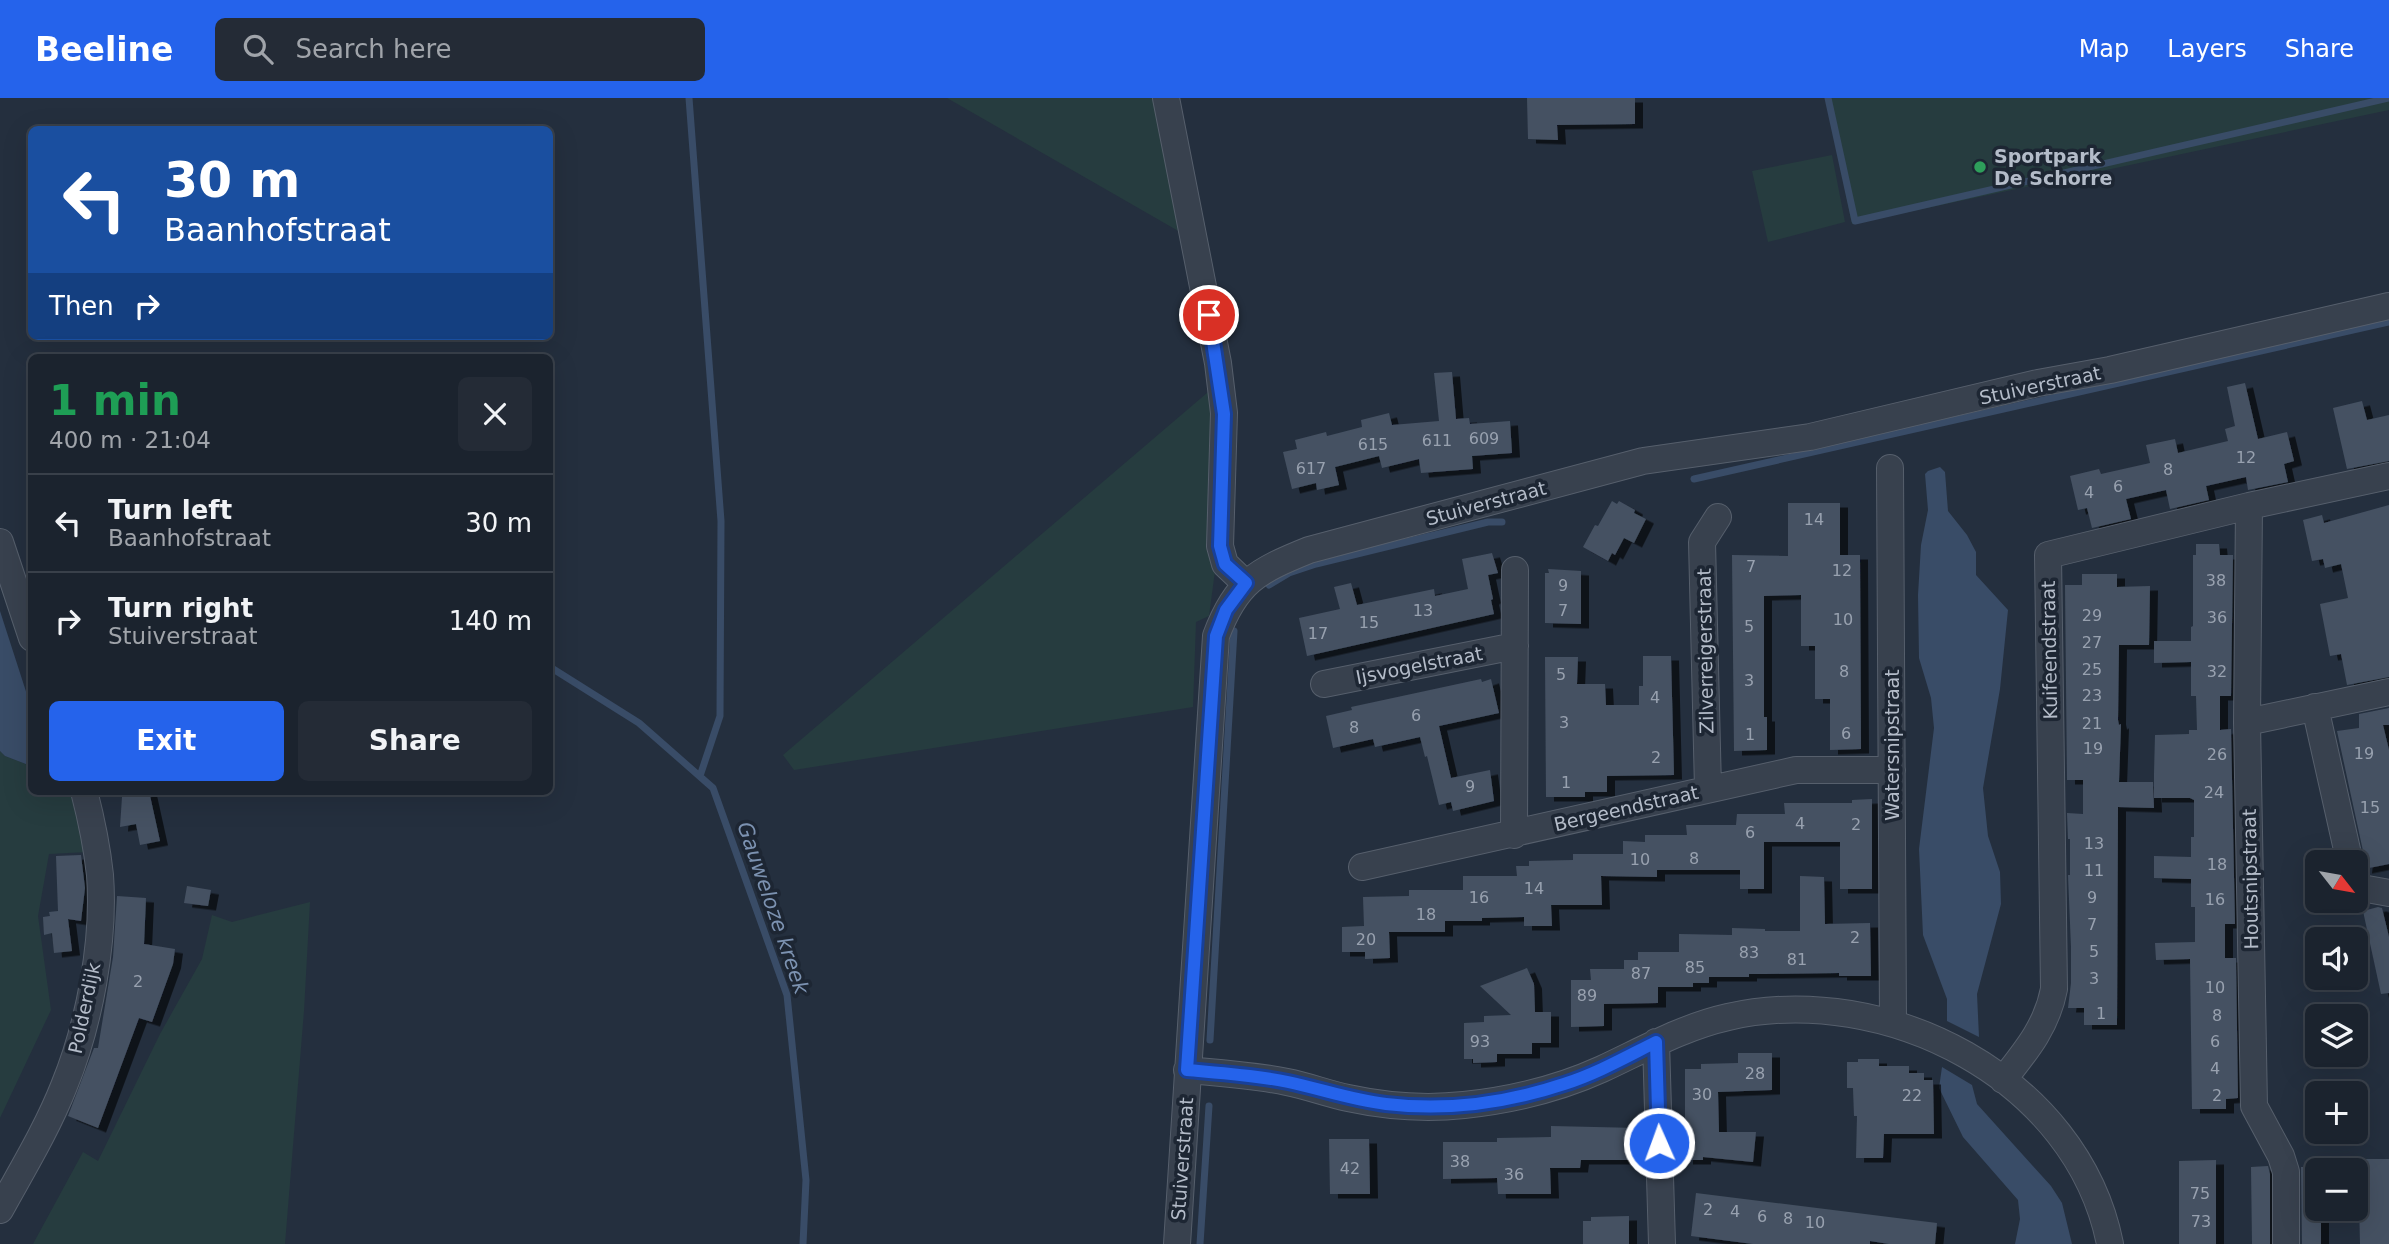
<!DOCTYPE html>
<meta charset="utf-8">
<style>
body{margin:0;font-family:"DejaVu Sans",sans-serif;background:#242b36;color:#f1f3f6;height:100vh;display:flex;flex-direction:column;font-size:26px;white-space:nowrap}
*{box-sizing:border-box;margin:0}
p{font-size:23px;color:#a0a4aa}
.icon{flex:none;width:38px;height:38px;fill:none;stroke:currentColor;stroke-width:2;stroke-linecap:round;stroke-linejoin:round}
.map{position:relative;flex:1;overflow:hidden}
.drawer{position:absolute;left:28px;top:256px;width:525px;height:441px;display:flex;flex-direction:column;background:#1b232e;border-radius:10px;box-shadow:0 7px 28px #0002,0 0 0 2px #39404a}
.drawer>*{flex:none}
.top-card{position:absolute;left:28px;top:28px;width:525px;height:214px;border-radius:10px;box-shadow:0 7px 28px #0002,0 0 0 2px #39404a;background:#1a4fa0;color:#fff;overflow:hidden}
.needle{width:46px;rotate:121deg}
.buttons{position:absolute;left:2305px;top:752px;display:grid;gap:14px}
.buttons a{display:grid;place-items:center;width:63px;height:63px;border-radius:10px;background:#1b232e;box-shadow:0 7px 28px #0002,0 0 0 2px #39404a;font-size:35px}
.pin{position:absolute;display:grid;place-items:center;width:60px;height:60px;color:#fff;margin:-30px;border:4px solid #fff;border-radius:50%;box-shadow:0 2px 7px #0007}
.me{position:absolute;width:77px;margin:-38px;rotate:358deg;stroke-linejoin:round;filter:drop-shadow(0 0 5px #0008)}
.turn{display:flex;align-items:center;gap:24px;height:147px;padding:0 21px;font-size:32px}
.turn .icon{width:91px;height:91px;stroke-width:2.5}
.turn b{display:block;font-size:49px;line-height:60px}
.then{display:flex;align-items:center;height:66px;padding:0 21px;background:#0003;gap:14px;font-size:26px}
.round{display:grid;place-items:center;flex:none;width:74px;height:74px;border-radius:10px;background:#242b36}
.head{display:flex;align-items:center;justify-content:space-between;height:119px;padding:0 21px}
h1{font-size:42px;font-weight:800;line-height:52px;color:#1e9e55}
.cta{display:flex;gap:14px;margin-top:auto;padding:14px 21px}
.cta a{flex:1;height:80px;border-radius:10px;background:#2563eb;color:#fff;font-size:28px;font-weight:800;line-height:80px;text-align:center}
.cta a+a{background:#242b36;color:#f1f3f6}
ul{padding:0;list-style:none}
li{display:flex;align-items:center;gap:21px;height:98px;padding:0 21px;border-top:2px solid #39404a}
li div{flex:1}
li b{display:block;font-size:26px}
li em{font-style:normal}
header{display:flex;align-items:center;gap:42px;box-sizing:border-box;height:98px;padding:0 35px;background:#2563eb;color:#fff}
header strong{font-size:33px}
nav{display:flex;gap:38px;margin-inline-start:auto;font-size:24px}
.search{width:490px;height:63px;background:#242b36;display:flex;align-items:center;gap:18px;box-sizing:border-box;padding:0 24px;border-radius:10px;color:#a0a4aa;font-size:26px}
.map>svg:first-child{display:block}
.green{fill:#263c3f}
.water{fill:#394c67}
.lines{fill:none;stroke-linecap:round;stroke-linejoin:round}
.stream{stroke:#394c67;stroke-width:7}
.building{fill:#455162;filter:url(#shadow)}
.street-casing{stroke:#565f6c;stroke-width:28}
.street{stroke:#38414e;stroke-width:26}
.route-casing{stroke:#184099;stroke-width:18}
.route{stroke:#2563eb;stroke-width:12}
.leisure-dot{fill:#2e9e5b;stroke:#1d2633;stroke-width:2.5}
.labels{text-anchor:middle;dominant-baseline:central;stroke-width:7;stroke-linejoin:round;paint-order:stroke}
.number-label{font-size:16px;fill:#98a1af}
.poi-label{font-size:19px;font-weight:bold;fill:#b4bcc9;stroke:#1d2633;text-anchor:start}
.street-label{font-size:19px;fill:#b4bcc9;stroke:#1d2633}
.water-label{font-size:21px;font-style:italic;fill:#7c92b1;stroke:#1d2633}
</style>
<header>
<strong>Beeline</strong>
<div class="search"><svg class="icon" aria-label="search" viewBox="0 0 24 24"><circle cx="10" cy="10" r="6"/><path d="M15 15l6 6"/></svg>Search here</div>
<nav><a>Map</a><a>Layers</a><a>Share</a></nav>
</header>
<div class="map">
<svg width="2389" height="1146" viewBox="0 0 2389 1146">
<defs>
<filter id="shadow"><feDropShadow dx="8" dy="4.5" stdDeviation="0" flood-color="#0009"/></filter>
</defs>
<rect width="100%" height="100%" fill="#242f3e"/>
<path class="green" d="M947,0H1158L1187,138Z
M1826,0H2389V12L1852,126Z
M1832,57L1845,124L1768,144L1752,73Z
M1214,289L1215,473L1209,518L1196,524L1193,609L794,672L783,657Z
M0,653L5,658L31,668L32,693H79L88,754L49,756L38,818L51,912L0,1020Z
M310,804L304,913L285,1146H33L83,1054L98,1063L160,936L202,861L212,817L232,824Z"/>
<path class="water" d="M1940,369L1945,374L1948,413L1967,437L1976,454V477L2008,512L2000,591L1983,690L1988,738L2000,774L2001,806L1977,896L1979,939L1947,923V901L1923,837L1919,751L1934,630L1931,600L1919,560L1918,497L1921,447L1928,412L1925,376L1928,373Z
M0,513L31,609V668L5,658L0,653Z
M1942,969L1972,987L1977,1006L2051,1088L2062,1105L2072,1146H2015L2020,1121L2018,1102L1963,1039L1939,990Z"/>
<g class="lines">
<path class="stream" d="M689,0L721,423L720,618L700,678
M1828,0L1855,123L2389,0
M1694,381L2389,224
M1269,487L1289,475L1316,466L1488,424H1502
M550,569L639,625L713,690L787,897L806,1082L803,1146
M1210,942L1234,533
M1200,1146L1209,1008"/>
</g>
<path class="building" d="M1527,0H1635V26L1557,27L1558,42L1528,41Z
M1452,274L1456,321L1469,320L1470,326L1510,323L1512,355L1472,358L1473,371L1421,375L1419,361L1382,370L1379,358L1335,369L1339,387L1317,392L1316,385L1292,391L1283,354L1297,351L1295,342L1326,334L1327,338L1362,329L1361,322L1389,315L1392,327L1439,323L1434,275Z
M2245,285L2258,341L2287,334L2294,363L2284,366L2288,384L2248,392L2246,379L2206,388L2209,402L2170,411L2166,392L2126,401L2131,421L2092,430L2087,410L2078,412L2070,378L2099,371L2101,376L2150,365L2146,347L2175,341L2178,355L2228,343L2225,331L2235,328L2227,289Z
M2362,303L2367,322L2389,317V363L2347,371L2333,310Z
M1612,403L1617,406L1619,403L1635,412L1634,415L1646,421L1634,445L1624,440L1615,457L1612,455L1608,463L1583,449L1595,427L1598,428Z
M1788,405H1840V457H1860L1861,651L1830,652V601H1815V548H1801V497L1764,498V619H1767V652L1734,653L1732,457L1788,458Z
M2389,407V579L2347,587L2341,556L2330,558L2320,506L2348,500L2341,466L2325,470L2323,461L2312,463L2303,422L2322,417L2324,425Z
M2196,446H2219L2220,457H2233L2231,598H2220V632L2231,631L2235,826H2225V860H2236L2238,1000L2226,1001V1011H2192L2190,861L2156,862L2155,845L2195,844V809H2191V781L2154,780V758L2191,759V739H2194V702L2190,700H2154V676L2155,637L2189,636V632H2197L2196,598H2191V564L2154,565V543H2191V529L2193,528V457H2196Z
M1492,455L1498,475L1488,477L1493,501L1491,502L1494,516L1307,558L1299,520L1340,511L1334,489L1351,485L1357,507L1434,491L1435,498L1468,491L1462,461Z
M1548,471L1581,473V526L1545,525V475H1549Z
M2082,476H2117V489L2150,488L2149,547H2119L2118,622L2119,627L2121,626L2119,684H2153L2154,710L2118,709L2117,927H2084V910H2068L2071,885V849L2068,777H2070V741H2068L2067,715L2083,716V682H2067L2065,487H2082Z
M1643,558H1671L1674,677L1607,678V694H1585V699H1546L1545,559H1578L1577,586H1605L1606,607H1639V588H1643Z
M1481,581L1482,584L1491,581L1499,615L1439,628L1451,680L1490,672L1494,703L1453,713L1451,704L1439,707L1427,658L1425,659L1420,639L1375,649L1373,641L1333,650L1326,618L1352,612L1351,609Z
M2389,610V627H2383L2389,652V766L2364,771L2365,762L2337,633L2359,630V616Z
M149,693L160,743L140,747L136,726L120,729L122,699Z
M1872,701V791H1840V744H1764V791H1740V772H1657V779L1601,778L1602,807H1551L1552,828H1524V819L1482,820V823H1445V834H1389L1390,860L1365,861V854H1342V829L1364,828L1363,799L1409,798V792H1463V778H1517L1516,768H1529V763L1573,762V756H1623V743L1645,744V737H1687L1686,727H1736L1737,716H1785L1784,705H1852V702Z
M81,757L85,790L81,823L68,821L72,853L54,855L52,835L44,837L43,819L50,818L49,814L58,813L56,758Z
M1800,778L1824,779L1825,826L1870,825L1871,878H1839V875L1765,876H1749V879H1709V885H1693V889H1658V905L1604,906V928L1571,929V882H1591L1590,871H1624V862H1638V854H1679V836L1732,837V830L1765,831V833H1800Z
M187,788L211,792L208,808L184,805Z
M117,798L146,800L144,846L175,851L173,866L152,924L139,920L98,1030L68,1018L94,950H98L113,859Z
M2378,809L2382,810L2389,839V895L2381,896L2363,813Z
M1527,870L1534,886L1535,914H1551V945H1532V956H1497V964L1473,965V961H1464V925L1484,924V918L1511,917L1480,888Z
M1738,955H1772V992L1718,994L1719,1034H1756L1753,1064L1703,1059V1062H1685V971H1701V966L1738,965Z
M1858,961H1879V968H1909V975H1924V982H1933L1934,1036H1884L1883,1060H1856L1857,1018H1854L1853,990H1847V964H1858Z
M1551,1028L1638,1030V1062H1581L1580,1070H1550L1551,1096H1498L1497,1080L1443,1081V1044H1497V1040L1551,1039Z
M1329,1041H1369L1370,1096H1330Z
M2358,1061H2389V1146H2360Z
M2216,1062V1146H2179V1063Z
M2268,1068L2270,1076V1146H2252L2251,1069Z
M2301,1069H2317V1111H2321V1146H2302Z
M1696,1095L1937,1125L1935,1146H1889L1870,1143V1146H1753L1691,1138Z
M1629,1118V1146H1583V1123H1591V1119Z"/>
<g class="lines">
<defs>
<path id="street" d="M1166,0L1218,265L1224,315L1220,448L1225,466L1246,486
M1890,370L1893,924
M2249,408L2247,624L2254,1008L2281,1058L2286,1074V1146
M0,444L32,540
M1324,586L1515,548
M2315,609L2350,765
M2247,624L2389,594
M1708,691L1702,444L1718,419
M1514,737L1515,472
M1362,769L1796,672H1892
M2356,789L2389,795
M1656,944L1662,1146
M1187,972C1221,975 1254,977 1287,984C1308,988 1328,996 1348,1000C1385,1008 1427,1011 1464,1007C1511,1002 1558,991 1602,971C1643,952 1683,929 1728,919C1886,883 2077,980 2110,1146
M2003,982C2026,953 2047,928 2054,891L2048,457L2249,408L2389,378
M0,1112C22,1072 47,1031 64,988C89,927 105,844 100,777C97,749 91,720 84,693
M1177,1146L1216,538C1236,484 1257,473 1309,452L1643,363L1810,339L2038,285L2110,272L2389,208"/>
</defs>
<use href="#street" class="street-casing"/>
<use href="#street" class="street"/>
</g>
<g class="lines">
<defs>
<path id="route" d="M1209,217L1224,316L1220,448L1225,466L1246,485L1226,512L1216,538L1187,972C1221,975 1255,977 1288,984C1321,991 1352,1002 1386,1006C1445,1013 1507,1005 1564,986C1596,976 1626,959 1656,944L1659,1045"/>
</defs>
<use href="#route" class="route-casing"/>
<use href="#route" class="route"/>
</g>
<circle class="leisure-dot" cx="1980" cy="69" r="7"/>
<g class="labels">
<g class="number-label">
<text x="1484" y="340">609</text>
<text x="1437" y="342">611</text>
<text x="1373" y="346">615</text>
<text x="2246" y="359">12</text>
<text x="1311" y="370">617</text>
<text x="2168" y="371">8</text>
<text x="2118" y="388">6</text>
<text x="2089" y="394">4</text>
<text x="1814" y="421">14</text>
<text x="1751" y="468">7</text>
<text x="1842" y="472">12</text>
<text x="2216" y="482">38</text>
<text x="1563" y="487">9</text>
<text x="1423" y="512">13</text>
<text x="1563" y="512">7</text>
<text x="2092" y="517">29</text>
<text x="2217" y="519">36</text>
<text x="1843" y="521">10</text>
<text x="1369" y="524">15</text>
<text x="1749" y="528">5</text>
<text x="1318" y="535">17</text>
<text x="2092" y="544">27</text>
<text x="2092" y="571">25</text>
<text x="1844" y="573">8</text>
<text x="2217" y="573">32</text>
<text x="1561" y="576">5</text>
<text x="1749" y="582">3</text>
<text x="2092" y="597">23</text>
<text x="1655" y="599">4</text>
<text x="1416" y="617">6</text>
<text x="1564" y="624">3</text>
<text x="2092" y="625">21</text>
<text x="1354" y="629">8</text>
<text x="1846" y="635">6</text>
<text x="1750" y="636">1</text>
<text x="2093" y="650">19</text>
<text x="2364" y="655">19</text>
<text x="2217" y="656">26</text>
<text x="1656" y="659">2</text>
<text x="1566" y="684">1</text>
<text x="1470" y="688">9</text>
<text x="2214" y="694">24</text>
<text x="2370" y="709">15</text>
<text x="1800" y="725">4</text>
<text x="1856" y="726">2</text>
<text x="1750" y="734">6</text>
<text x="2094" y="745">13</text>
<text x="1694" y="760">8</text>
<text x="1640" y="761">10</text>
<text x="2217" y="766">18</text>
<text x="2094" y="772">11</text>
<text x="1534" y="790">14</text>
<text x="1479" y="799">16</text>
<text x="2092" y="799">9</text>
<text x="2215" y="801">16</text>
<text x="1426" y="816">18</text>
<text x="2092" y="826">7</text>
<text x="1855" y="839">2</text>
<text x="1366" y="841">20</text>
<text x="2094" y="853">5</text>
<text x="1749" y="854">83</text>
<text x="1797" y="861">81</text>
<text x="1695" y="869">85</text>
<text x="1641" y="875">87</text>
<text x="2094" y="880">3</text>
<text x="138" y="883">2</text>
<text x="2215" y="889">10</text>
<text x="1587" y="897">89</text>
<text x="2101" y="915">1</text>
<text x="2217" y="917">8</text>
<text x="1480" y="943">93</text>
<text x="2215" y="943">6</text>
<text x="2215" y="970">4</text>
<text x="1755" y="975">28</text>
<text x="1702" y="996">30</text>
<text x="1912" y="997">22</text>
<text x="2217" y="997">2</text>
<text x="1460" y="1063">38</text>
<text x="1350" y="1070">42</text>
<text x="1514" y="1076">36</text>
<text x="2200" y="1095">75</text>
<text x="1708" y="1111">2</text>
<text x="1735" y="1113">4</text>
<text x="1762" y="1118">6</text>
<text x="1788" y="1120">8</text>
<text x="2201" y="1123">73</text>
<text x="1815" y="1124">10</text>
</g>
<g class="poi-label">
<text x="1994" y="58">Sportpark<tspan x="1994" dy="22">De Schorre</tspan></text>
</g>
<g class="street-label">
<text transform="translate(2040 287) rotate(-12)">Stuiverstraat</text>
<text transform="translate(1486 405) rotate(-15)">Stuiverstraat</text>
<text transform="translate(2049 552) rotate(-91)">Kuifeendstraat</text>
<text transform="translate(1705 553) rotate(-91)">Zilverreigerstraat</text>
<text transform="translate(1419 567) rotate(-11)">Ijsvogelstraat</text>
<text transform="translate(1892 647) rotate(-90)">Watersnipstraat</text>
<text transform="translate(1626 710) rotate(-13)">Bergeendstraat</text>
<text transform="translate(2250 781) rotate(-91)">Houtsnipstraat</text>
<text transform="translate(84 910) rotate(-78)">Polderdijk</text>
<text transform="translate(1182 1061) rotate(-86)">Stuiverstraat</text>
</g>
<g class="water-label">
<text transform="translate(773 810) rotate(71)">Gauweloze kreek</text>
</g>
</g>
</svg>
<div class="buttons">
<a><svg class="needle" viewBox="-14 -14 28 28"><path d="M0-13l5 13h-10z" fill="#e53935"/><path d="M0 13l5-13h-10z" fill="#a0a4aa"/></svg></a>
<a><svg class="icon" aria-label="sound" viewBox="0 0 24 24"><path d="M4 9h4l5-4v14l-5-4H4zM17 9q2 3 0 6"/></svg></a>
<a><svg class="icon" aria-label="layers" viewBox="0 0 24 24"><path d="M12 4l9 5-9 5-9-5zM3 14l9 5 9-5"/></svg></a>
<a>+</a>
<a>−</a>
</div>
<div class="pin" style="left:1209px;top:217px;background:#d93025"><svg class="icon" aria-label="arrive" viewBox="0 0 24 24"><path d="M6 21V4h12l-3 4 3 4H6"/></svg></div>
<svg class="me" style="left:1659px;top:1045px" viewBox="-20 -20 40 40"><circle r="17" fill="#2563eb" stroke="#fff" stroke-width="3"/><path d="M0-11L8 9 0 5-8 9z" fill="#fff"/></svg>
<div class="top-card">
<div class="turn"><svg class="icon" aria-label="left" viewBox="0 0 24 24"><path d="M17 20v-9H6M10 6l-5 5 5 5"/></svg><div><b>30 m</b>Baanhofstraat</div></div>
<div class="then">Then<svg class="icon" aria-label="right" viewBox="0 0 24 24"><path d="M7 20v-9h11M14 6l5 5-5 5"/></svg></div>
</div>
<section class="drawer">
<div class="head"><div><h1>1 min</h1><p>400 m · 21:04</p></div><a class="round"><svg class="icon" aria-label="close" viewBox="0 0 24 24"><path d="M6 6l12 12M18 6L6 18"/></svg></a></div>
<ul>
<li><svg class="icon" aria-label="left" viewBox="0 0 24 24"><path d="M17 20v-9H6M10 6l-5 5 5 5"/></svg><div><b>Turn left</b><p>Baanhofstraat</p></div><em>30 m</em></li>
<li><svg class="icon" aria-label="right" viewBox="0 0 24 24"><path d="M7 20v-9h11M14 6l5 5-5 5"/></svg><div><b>Turn right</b><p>Stuiverstraat</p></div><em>140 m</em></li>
</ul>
<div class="cta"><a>Exit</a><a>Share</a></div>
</section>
</div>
